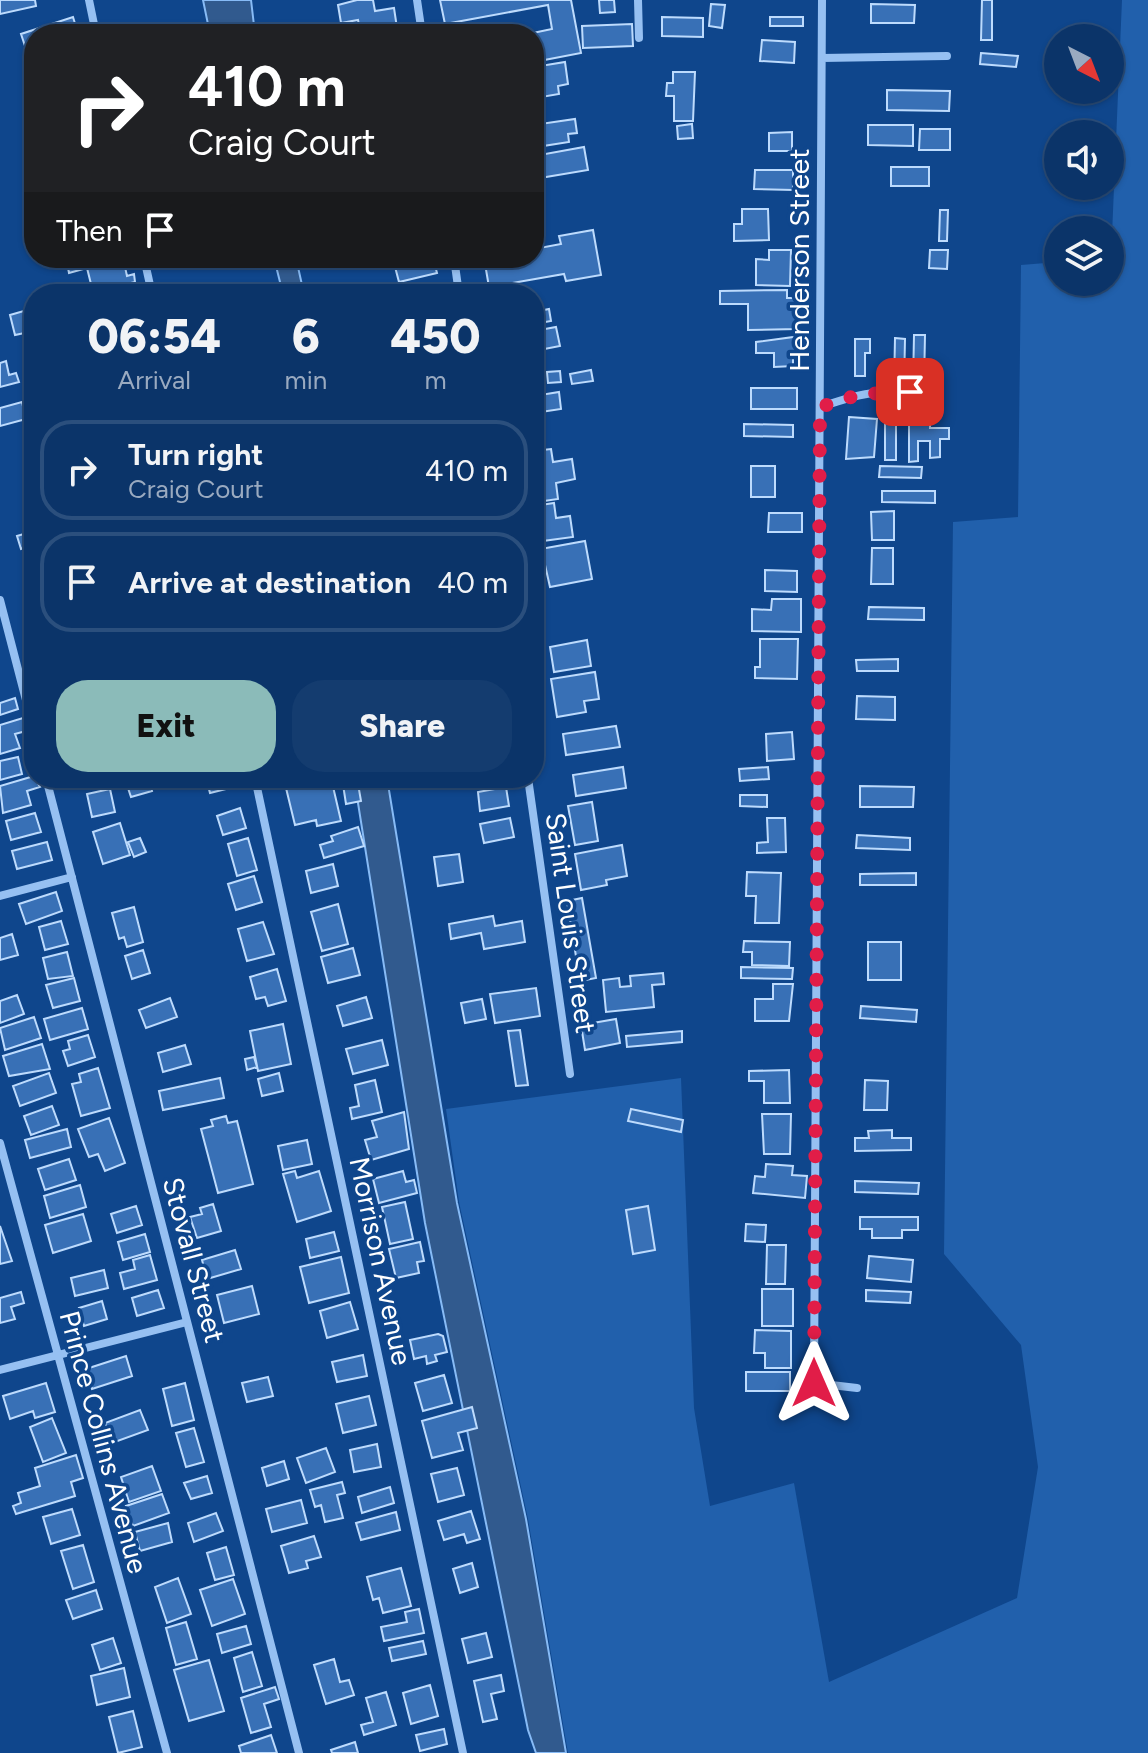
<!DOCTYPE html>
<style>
body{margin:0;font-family:Figtree,sans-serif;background:#143c6f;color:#f1f3f6;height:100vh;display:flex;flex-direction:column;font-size:30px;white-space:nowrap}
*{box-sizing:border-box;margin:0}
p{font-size:26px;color:#9aaac0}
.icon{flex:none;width:44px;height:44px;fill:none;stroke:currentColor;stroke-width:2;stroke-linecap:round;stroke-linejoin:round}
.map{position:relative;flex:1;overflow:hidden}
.sheet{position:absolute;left:24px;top:284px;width:520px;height:504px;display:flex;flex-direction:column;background:#0b3469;border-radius:32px;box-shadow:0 2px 6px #0004,0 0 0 2px #2b4f7d}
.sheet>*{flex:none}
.top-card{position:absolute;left:24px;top:24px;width:520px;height:244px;border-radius:32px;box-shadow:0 2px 6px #0004,0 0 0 2px #2b4f7d;background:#202124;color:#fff;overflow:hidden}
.needle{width:52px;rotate:138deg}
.tools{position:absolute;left:1044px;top:24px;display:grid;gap:16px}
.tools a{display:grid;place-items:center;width:80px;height:80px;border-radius:50%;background:#0b3469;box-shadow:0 2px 6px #0004,0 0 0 2px #2b4f7d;font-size:40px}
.pin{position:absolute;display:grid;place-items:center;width:68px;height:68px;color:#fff;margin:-34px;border-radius:16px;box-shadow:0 4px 12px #0006}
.me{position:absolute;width:88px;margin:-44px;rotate:0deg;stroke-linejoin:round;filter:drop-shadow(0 0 6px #0008)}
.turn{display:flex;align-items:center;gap:28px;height:168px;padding:0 32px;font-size:36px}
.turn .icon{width:104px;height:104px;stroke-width:2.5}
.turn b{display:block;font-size:56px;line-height:68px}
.then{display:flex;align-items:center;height:76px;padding:0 32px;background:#0003;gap:16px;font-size:30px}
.eta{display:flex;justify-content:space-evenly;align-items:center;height:136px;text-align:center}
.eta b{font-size:48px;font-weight:800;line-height:56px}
.button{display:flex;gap:16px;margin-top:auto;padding:16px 32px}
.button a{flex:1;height:92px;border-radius:32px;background:#8bbbb9;color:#111;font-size:32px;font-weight:800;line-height:92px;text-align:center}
.button a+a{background:#143c6f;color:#f1f3f6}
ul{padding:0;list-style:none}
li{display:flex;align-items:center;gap:24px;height:100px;margin:0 16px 12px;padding:0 16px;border:4px solid #2b4f7d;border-radius:32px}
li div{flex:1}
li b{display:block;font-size:30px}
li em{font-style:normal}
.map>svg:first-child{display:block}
.green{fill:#2160ac}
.water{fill:#315a8e;stroke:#87bbf6;stroke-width:2}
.building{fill:#3870b6;stroke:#bddbfd;stroke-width:2}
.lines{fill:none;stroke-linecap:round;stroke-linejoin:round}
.minor{stroke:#96c0f2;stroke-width:8}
.route{stroke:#e11d48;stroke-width:14;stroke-dasharray:0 25.2}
.labels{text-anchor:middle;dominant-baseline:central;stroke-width:7;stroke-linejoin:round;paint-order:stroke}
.street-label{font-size:28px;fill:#fff;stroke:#0f468c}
</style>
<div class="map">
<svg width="1148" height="1753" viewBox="0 0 1148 1753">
<rect width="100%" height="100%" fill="#0f468c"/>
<path class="green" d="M1122,0H1148V1753H568L528,1519L459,1202L446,1109L681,1078L694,1408L710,1506L794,1483L829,1682L1017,1598L1038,1467L1021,1345L944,1254L953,522L1018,517L1021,265L1058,262V282H1110Z"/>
<path class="water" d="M203,0H251L255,34H210Z
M274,258H296L304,294H283Z
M354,778H387L457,1203L526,1519L566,1753H536L528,1730L425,1223Z"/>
<path class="building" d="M0,0H35L36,6L0,14Z
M357,0H373L375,11L394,8L397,28L361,34L358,20L341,23L338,5Z
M440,0H571L581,53L534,62V34H528L552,29L548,5L445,24Z
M599,0H614L615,12L600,13Z
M982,0H992V40H981Z
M711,4L725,5L722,28L709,26Z
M871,4L915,5L914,23H871Z
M73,17L77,30L65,34H34V57L29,58L21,34Z
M662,17L703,18V37L662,36Z
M770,17H803V26H770Z
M632,24L633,46L583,48L582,26Z
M762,40L795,42L794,63L760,61Z
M981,53L1018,56L1016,67L980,64Z
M565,62L568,84L558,86L559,94L541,97L542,108L534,110V67Z
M673,72H695L693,121H674V96H666L667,83H673Z
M887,90L950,91L949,111L887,110Z
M575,119L577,133L568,134L569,142L543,146L540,124Z
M692,124L693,138L678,139L677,126Z
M868,125H913V146L868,145Z
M920,129H950V150H919Z
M792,132V151H769V133Z
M584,147L588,170L534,179V156Z
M891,167H929V186H891Z
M755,170H793V190L754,189Z
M742,209H768L769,240L734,241V224H742Z
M940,210H948L947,241H939Z
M593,230L601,275L566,281L564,274L489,287L484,258H534V249L561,244L559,236Z
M769,250H791L790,286L756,285V259L769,260Z
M930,250H948L947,269L929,268Z
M66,258H123L127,276L134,274L135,282L93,292L87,268L69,273Z
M415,258H433L437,273L399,282L394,263Z
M787,290V298H797V329L748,330V304H720V291Z
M34,308V331L15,335L10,315Z
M549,309L551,321L534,324V312Z
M556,327L560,346L534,351V331Z
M914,335H925L924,384H913Z
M801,336L802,356H793V366L774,367V353H756V342Z
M895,338L905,339L904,387H894Z
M855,339H870V353H865V376H855Z
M6,361L9,375L16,373L19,382L0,387V363Z
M591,370L593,381L572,384L570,374Z
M560,371L561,382L548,383L547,372Z
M751,388H797V409H751Z
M559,392L561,409L534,413V396Z
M22,402L26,419L0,426V408Z
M849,417L877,419L874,457L846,459Z
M930,418V428H949V439H940V457L930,458V441H918V461L909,462V419Z
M885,419H896V460H885Z
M744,424L793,425V437L744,436Z
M551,449L553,462L572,459L575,479L556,483L558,499L537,502L534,451Z
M751,466H775V497H751Z
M880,466L922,467L921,478L879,477Z
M882,491H935V503L882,502Z
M554,503L556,518L570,516L573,537L535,542L534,506Z
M894,511V540H872L871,512Z
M769,513H802V532H768Z
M34,531V545L21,549L17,536Z
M585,541L592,579L550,587L545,565L539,566L535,550Z
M872,548H893V584H871Z
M765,570L797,571V592L765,591Z
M772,599H801V632L752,631V609L771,610Z
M869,607L924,608V620L868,619Z
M760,639H798L797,679L755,678V667H760Z
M587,640L591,666L554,672L550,647Z
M898,659V671H857L856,660Z
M595,672L599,699L584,701L586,712L557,717L551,679Z
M857,696L895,697V720L856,719Z
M15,698L18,709L0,715V703Z
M23,718L26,731L15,734L20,748L0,754V725Z
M616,726L620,747L566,755L563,734Z
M792,732L794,759L767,761L766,734Z
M18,757L22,774L0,780V761Z
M623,767L626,788L576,796L573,775Z
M768,767L769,779L740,781L739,769Z
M34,776L40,787L27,791L31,805L3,813L0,786Z
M149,778L152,791L131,797L125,779Z
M206,778H236L238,786L210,793Z
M331,778L341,821L317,826L316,820L295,825L286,788Z
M342,778H357L361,801L346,804Z
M860,786L914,787L913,807H860Z
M506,787L509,806L480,811L478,792Z
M110,789L115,812L92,817L87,794Z
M740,795H767V807L740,806Z
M592,802L598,841L575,845L568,806Z
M240,808L246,828L223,835L217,816Z
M35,813L41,832L11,840L6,821Z
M510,818L514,837L484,843L480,824Z
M767,818H785L786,852L757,853V843L768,842Z
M120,823L130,855L103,864L93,832Z
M358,827L364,846L324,858L320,845L333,841L331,836Z
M857,835L910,838V850L856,848Z
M140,838L146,852L134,857L128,842Z
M248,838L257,870L237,876L228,844Z
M47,842L52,860L17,869L12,851Z
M622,845L627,876L606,880L607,885L581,890L575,854Z
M459,854L463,882L438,886L434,857Z
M333,864L338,886L311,893L306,871Z
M747,872L781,873L779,923H755L756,896H746Z
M916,873V885H860V874Z
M254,876L262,902L236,910L228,884Z
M56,892L62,911L26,924L19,904Z
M582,898L596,978L580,981L567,901Z
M338,904L348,944L322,951L311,912Z
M134,907L143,942L127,947L124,937L119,939L112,913Z
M493,916L495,926L522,921L525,942L484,949L481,933L451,939L449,924Z
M61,921L68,944L45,950L39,927Z
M263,922L274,954L247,961L238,929Z
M12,934L18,955L0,960V938Z
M744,941L790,942L789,966L752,965V952H743Z
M868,942H901V980H868Z
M353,948L360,975L328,983L321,957Z
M143,950L150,973L132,979L125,956Z
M67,952L73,976L48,979L43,958Z
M741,967L793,968L792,979L741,978Z
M277,969L286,1001L268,1006L265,997L256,999L250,977Z
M663,973L664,984L652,985L654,1007L606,1012L603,980L619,978L620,987L631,986L630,976Z
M74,978L80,1001L53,1008L46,985Z
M773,984H793L789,1021H755V999H773Z
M536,988L540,1016L495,1023L490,994Z
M17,995L24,1014L0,1023V1001Z
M366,997L372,1018L343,1026L337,1006Z
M170,998L177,1017L146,1028L139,1010Z
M482,999L486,1019L465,1023L461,1003Z
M861,1006L917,1010L916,1022L860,1018Z
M82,1008L88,1029L50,1040L44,1019Z
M34,1017L41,1038L5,1050L0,1028Z
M616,1019L620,1043L585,1050L581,1025Z
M283,1024L291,1064L258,1071L250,1031Z
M520,1030L528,1085L516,1086L508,1031Z
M682,1031V1042L627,1047L626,1036Z
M88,1035L95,1057L68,1066L63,1051L70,1049L68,1041Z
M382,1040L388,1065L353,1074L346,1049Z
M42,1044L50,1069L9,1076L3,1056Z
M185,1045L191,1064L163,1072L158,1053Z
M254,1057L257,1067L247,1070L245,1059Z
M98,1068L110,1108L81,1116L72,1084L81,1082L79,1074Z
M789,1070L790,1103H764V1081H749V1071Z
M49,1073L56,1093L20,1106L13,1086Z
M279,1073L283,1091L262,1096L258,1079Z
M220,1078L224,1098L163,1110L159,1091Z
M375,1080L382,1112L352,1119L350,1108L359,1106L355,1085Z
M865,1080L888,1081L887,1110H864Z
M52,1106L59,1125L31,1135L24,1116Z
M631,1109L683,1120L681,1132L628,1121Z
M404,1112L409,1149L371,1160L365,1140L377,1137L372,1121Z
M762,1114H791L790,1154H764Z
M226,1116L228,1123L237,1121L253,1184L218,1193L201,1129L213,1126L211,1120Z
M109,1118L125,1163L105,1171L98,1154L89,1157L78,1129Z
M67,1129L71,1147L30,1158L25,1140Z
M892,1130V1138H911V1150L855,1151V1138H869L868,1131Z
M307,1140L312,1164L283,1170L278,1146Z
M69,1159L76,1180L45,1190L38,1169Z
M766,1164L793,1166L792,1175L807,1176L805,1198L753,1193L755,1176L765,1177Z
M295,1171L297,1178L319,1171L331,1211L297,1222L283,1174Z
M403,1171L406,1182L414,1180L417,1193L379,1203L373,1179Z
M855,1181L919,1183L918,1194L855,1192Z
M80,1185L86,1207L50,1218L44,1196Z
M405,1202L413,1239L390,1244L382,1207Z
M213,1204L221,1231L197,1238L190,1217L202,1214L200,1208Z
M136,1206L142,1225L117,1233L111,1214Z
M648,1206L655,1250L633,1254L626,1210Z
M83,1214L91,1241L53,1253L45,1225Z
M860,1217H918V1230H902V1238H872V1229H860Z
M746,1224L766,1225L765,1242L745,1241Z
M0,1226L12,1261L0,1264Z
M334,1232L339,1251L310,1258L306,1239Z
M145,1234L150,1252L123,1260L118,1242Z
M420,1242L424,1261L417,1262L419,1273L396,1278L389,1249Z
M767,1245H786L785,1284H766Z
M235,1250L241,1269L207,1279L202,1260Z
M150,1255L157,1280L124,1289L120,1273L135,1269L133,1260Z
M869,1256L913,1260L911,1282L867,1278Z
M341,1257L349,1293L309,1303L300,1267Z
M104,1270L108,1288L75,1296L71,1278Z
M252,1286L259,1314L224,1323L217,1295Z
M762,1289H793V1326H762Z
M158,1290L164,1308L137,1316L132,1298Z
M866,1290L911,1292L910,1303L866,1301Z
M21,1292L24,1303L11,1307L15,1319L0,1323V1298Z
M102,1301L107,1319L84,1326L79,1308Z
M350,1302L358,1329L327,1338L320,1311Z
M755,1330L791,1331V1368H765V1353H754Z
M438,1334L443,1336L447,1352L435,1355L437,1361L427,1364L426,1356L414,1359L410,1340Z
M363,1355L367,1376L337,1382L332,1362Z
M126,1356L132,1376L92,1389L86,1369Z
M746,1372H790V1391H746Z
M444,1375L452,1403L423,1411L415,1383Z
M268,1377L273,1396L247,1402L242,1383Z
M46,1383L55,1412L35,1418L33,1411L10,1419L3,1396Z
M185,1383L194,1420L172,1426L163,1389Z
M369,1396L376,1425L343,1433L336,1404Z
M472,1407L477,1428L458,1433L463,1450L432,1458L422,1421Z
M140,1410L148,1430L112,1443L105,1423Z
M52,1418L66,1453L43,1462L30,1427Z
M194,1428L204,1462L186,1467L176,1433Z
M377,1444L381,1467L354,1472L350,1450Z
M326,1448L335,1472L306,1483L297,1458Z
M76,1455L83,1478L71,1482L75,1496L16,1514L13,1506L21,1503L18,1493L40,1486L35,1468Z
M284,1461L289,1479L267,1486L262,1468Z
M152,1466L161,1491L129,1502L121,1477Z
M457,1468L464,1495L438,1502L431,1474Z
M207,1476L212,1493L191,1499L184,1483Z
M342,1482L345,1493L337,1495L343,1518L325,1522L321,1505L315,1507L310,1490Z
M390,1487L394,1503L362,1513L358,1497Z
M162,1494L169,1513L133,1526L126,1506Z
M301,1500L307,1523L272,1532L266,1509Z
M72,1509L80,1535L51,1544L43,1517Z
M471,1511L480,1539L467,1543L464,1534L444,1540L438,1521Z
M396,1512L400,1530L361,1540L356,1523Z
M216,1513L223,1531L194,1542L188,1523Z
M168,1523L172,1542L140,1551L135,1532Z
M314,1536L321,1557L306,1561L308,1568L289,1573L281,1546Z
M83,1545L94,1582L73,1589L61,1551Z
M226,1547L234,1575L215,1580L207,1553Z
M472,1563L478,1587L460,1593L453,1569Z
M401,1568L411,1606L383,1613L379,1598L373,1600L367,1577Z
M178,1578L191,1614L167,1623L155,1587Z
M233,1579L245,1614L212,1626L200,1590Z
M96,1590L102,1609L73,1619L66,1600Z
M419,1609L424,1633L384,1641L381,1627L407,1622L405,1612Z
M186,1622L197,1659L176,1665L166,1628Z
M246,1626L251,1644L222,1653L217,1634Z
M486,1633L492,1657L468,1663L462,1639Z
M113,1638L121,1663L100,1670L92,1645Z
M423,1641L426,1654L392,1661L389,1648Z
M252,1652L262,1686L243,1692L234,1658Z
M334,1659L340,1682L349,1680L354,1695L326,1704L314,1665Z
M209,1660L224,1711L189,1721L174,1670Z
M124,1668L130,1697L97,1705L91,1676Z
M501,1675L504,1691L491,1694L497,1719L483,1722L474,1681Z
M430,1685L438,1716L411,1724L403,1693Z
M275,1687L279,1699L264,1704L271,1727L251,1733L241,1698Z
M386,1692L396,1725L364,1735L361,1725L373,1722L366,1698Z
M133,1711L142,1747L118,1753L109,1717Z
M444,1729L447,1744L420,1751L416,1735Z
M271,1735L277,1753H241L239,1746Z
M355,1742L358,1753H332L331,1750Z"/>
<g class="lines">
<path class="minor" d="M89,0L96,34
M417,0L422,34
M638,0L639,38
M822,0L814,1383L857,1388
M822,58L947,56
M144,258L152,294
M454,258L459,294
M820,407C863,393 893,383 935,406
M0,600L34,731
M46,778L299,1753
M255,778L463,1753
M528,778L570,1074
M0,896L72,877
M0,1143L167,1753
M0,1370L187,1322"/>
</g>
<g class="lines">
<path class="route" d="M814,1383L820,407L861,394L910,392"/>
</g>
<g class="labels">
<g class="street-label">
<text transform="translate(799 260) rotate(-90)">Henderson Street</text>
<text transform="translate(571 923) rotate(82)">Saint Louis Street</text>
<text transform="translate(194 1260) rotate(75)">Stovall Street</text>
<text transform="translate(381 1261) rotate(78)">Morrison Avenue</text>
<text transform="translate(104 1442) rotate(75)">Prince Collins Avenue</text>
</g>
</g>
</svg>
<div class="tools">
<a><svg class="needle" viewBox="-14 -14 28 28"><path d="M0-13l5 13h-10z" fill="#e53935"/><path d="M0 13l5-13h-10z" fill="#9aaac0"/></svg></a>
<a><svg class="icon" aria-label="sound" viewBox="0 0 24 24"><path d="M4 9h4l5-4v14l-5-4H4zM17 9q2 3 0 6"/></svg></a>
<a><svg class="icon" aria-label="layers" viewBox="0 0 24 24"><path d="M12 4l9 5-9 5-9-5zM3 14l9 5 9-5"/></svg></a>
</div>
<div class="pin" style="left:910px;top:392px;background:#d93025"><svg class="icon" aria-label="arrive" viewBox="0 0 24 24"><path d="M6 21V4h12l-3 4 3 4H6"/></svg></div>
<svg class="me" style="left:814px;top:1383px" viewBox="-20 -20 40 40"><path d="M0-17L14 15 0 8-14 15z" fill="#e11d48" stroke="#fff" stroke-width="4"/></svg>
<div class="top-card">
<div class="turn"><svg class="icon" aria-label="right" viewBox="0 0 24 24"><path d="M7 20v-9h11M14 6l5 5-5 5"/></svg><div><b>410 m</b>Craig Court</div></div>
<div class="then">Then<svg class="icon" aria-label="arrive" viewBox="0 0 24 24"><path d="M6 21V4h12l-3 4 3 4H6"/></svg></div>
</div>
<section class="sheet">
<div class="eta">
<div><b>06:54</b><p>Arrival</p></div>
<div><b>6</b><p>min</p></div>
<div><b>450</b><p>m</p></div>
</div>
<ul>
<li><svg class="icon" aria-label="right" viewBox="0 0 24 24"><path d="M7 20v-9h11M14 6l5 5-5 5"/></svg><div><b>Turn right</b><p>Craig Court</p></div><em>410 m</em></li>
<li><svg class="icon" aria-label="arrive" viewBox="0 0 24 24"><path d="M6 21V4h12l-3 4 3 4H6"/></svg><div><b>Arrive at destination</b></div><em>40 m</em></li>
</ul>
<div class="button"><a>Exit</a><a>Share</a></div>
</section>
</div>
